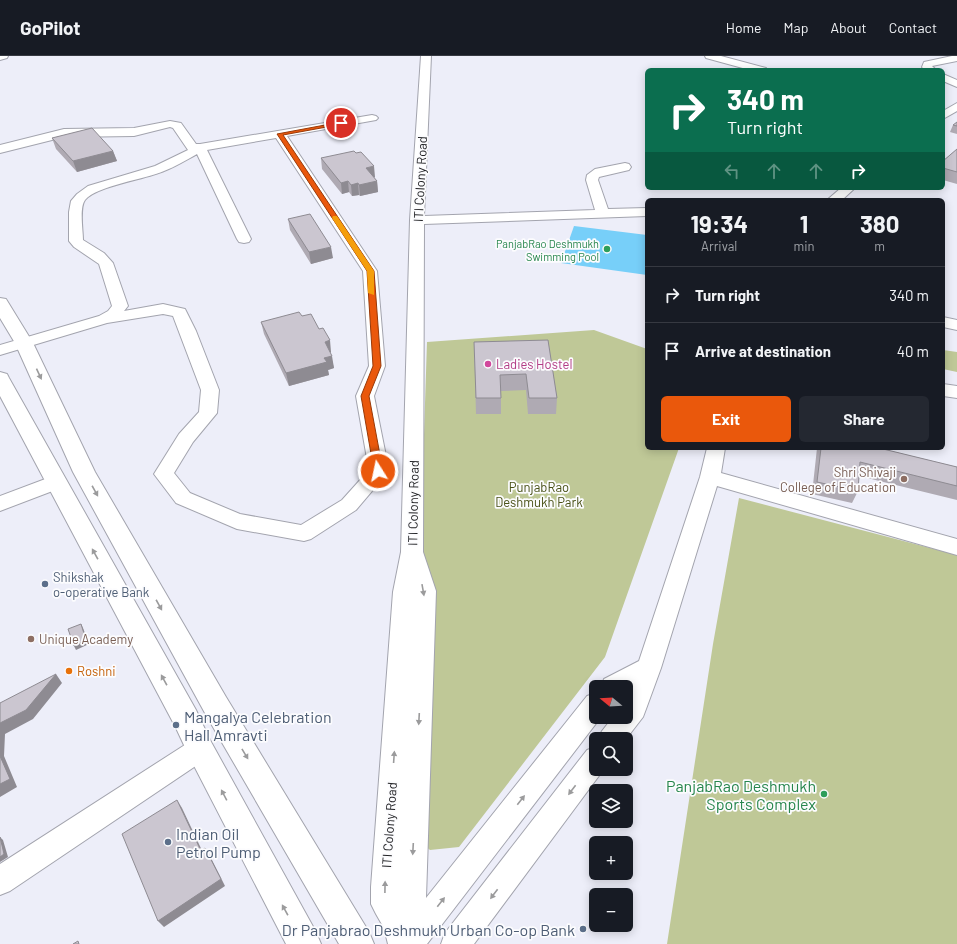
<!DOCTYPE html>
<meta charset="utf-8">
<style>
body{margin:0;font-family:Barlow,sans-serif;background:#242831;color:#f1f3f6;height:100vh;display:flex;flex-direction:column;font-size:15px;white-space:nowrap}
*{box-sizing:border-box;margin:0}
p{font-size:13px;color:#9ea1a6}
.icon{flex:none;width:22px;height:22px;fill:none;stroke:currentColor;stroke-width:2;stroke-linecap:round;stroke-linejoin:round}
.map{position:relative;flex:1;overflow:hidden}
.details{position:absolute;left:645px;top:142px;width:300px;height:252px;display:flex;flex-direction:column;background:#171b24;border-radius:6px;box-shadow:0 2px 10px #0003}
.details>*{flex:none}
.hud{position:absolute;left:645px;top:12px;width:300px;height:122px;border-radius:6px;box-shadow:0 2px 10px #0003;background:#0b6e4f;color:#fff;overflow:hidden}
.needle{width:26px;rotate:288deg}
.controls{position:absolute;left:589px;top:624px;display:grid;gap:8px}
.controls a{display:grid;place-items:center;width:44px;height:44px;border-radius:6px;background:#171b24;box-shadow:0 2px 10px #0003;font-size:20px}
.pin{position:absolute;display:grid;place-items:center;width:34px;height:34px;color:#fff;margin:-17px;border:2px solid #fff;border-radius:50%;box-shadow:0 1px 4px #0007}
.me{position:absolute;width:44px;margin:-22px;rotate:350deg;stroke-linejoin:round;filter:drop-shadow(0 0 3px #0008)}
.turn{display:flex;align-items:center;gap:14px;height:84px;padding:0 16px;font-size:18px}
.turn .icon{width:52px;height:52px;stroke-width:2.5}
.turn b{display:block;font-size:28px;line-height:34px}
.lanes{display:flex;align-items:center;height:38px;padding:0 16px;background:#0003;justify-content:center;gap:20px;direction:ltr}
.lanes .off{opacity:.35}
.eta{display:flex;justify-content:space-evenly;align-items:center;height:68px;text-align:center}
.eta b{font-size:24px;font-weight:700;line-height:28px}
.cta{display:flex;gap:8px;margin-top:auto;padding:8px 16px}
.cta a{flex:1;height:46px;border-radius:6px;background:#ea580c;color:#fff;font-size:16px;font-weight:700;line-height:46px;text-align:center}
.cta a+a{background:#242831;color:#f1f3f6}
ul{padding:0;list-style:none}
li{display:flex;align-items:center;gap:12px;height:56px;padding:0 16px;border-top:1px solid #363941}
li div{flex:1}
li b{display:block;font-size:15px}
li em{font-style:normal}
header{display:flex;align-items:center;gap:24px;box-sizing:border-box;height:56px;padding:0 20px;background:#171b24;border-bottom:1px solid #363941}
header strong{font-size:19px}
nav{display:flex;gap:22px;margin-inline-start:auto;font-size:14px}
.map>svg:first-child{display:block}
.green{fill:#bfc897}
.water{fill:#77cff9}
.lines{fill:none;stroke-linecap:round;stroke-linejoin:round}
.minor-casing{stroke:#a3a4ae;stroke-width:2}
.major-casing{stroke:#a3a4ae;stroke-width:2}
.minor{fill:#fff;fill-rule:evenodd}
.major{fill:#fff;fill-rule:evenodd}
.wall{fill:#afaab3}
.shaded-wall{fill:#8e8b92}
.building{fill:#cbc6d0;stroke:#8e8b92}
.oneway{fill:#9b9b9c}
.route{fill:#ea580c;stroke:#983908}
.slow{fill:#f59e0b}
.leisure-dot{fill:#2e9e5b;stroke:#fcfcfe;stroke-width:1.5}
.hotel-dot{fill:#d1479c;stroke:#fcfcfe;stroke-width:1.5}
.education-dot{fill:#8d6e63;stroke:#fcfcfe;stroke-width:1.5}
.service-dot{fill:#5c6f8a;stroke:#fcfcfe;stroke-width:1.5}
.food-dot{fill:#e8710a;stroke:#fcfcfe;stroke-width:1.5}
.labels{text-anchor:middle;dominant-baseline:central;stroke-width:3.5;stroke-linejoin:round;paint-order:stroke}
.far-leisure-label{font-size:11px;fill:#27864d;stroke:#fcfcfe;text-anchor:end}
.street-label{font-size:13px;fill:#202124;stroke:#fcfcfe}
.hotel-label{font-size:13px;fill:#b23c85;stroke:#fcfcfe;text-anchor:start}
.education-label{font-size:13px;fill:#785e54;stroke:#fcfcfe;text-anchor:end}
.park-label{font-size:13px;fill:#495117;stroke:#fcfcfe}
.service-label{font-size:13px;fill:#4e5e75;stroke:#fcfcfe;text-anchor:start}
.food-label{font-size:13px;fill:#c56008;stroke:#fcfcfe;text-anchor:start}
.near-service-label{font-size:16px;fill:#4e5e75;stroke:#fcfcfe;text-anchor:start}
.near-leisure-label{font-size:16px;fill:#27864d;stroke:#fcfcfe;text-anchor:end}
</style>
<header>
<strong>GoPilot</strong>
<nav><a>Home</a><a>Map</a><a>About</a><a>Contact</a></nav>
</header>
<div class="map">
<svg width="957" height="888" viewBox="0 0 957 888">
<rect width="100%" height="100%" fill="#edeef9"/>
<path class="green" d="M594,274L647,293V392H679L605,601L459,791L430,794L411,778L427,286Z
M943,294L957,296V316L943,313Z
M739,442L957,499V888H667L713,588Z"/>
<path class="water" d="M574,170L647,179V219L561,207Z"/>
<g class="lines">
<defs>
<path id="minor" d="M0,0H8L7,2L0,4Z
M421,0H431L424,160L595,154L586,124L587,119L595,113L625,107L629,108L631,111L629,114L599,121L598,124L608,153L647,152V160L424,168L423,496L436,535L426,842L587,640L596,637V661H601L427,888H388L384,872L376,858L371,848V831L393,536L401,496L410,164Z
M705,0H721L766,12L767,14H750L706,2Z
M952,0H957V5L932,10L936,14H924L922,11L924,6Z
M943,18L957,24V31L943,25Z
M957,47V55L943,63V55Z
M372,59L376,60L378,62L376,64L287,80L377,215L385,310L374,340L389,415L356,454L311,483L304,485L237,473L176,447L154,418L179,378L199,356L201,334L173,260L163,258L107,267L0,299V289L99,260L108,255L112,250L99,208L74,191L69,185V156L71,145L77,138L88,130L155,110L188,94L173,72L170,71L134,80L64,81L0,97V89L64,73L134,72L170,65L181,67L196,88H200ZM276,82L363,215L369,310L356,340L369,414L342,444L301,469L240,458L190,437L174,417L193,386L217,357L219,334L196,275L185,253L163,248L124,255L128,250L113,207L104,197L83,184C83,174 79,152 85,144C96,130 146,123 164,115C175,111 186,104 197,98L237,183L239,186L244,187L249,186L251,183L207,94Z
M841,132H855L842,144H827Z
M943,261L957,264V274L943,271Z
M943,328L957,330V342L943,340Z
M707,392H725L721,417L957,483V499L717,430L661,612L646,653L643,661L626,683H598L602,675L613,661H626V641L628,635L626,636V631H601L604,623L639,605L700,421Z
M56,419L63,421L66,426L63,431L0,455V440Z
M200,681L209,685L213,693L209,701L10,835L0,839V808L191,685Z
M596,691V713H604L474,888H441L445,877L587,694Z"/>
<path id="major" d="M0,242L6,243L33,287L95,416L226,641L369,876L374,888H339L206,659L73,416L15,287L0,262Z
M0,316L7,318L9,322L196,654L210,684L316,876L321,888H286L190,702L176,672L0,340Z"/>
</defs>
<use href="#minor" class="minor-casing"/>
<use href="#major" class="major-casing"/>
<use href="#minor" class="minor"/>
<use href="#major" class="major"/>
</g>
<path class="wall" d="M957,66V78L950,76L953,69Z
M52,82L113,95L117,105L77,116L56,93Z
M957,93V128L943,124V105Z
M321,102L375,121L374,122L377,125L378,136L360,140L359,139L352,140L349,136L342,138L322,113Z
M288,163L333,202L311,208L290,174Z
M302,260L331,296L330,297L334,312L328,314L329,319L289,330L264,278L261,266Z
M548,284L557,342L556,358H528L526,334L501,335V358H476L474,286Z
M817,392H879L957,411V444L859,420L858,435L852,447L812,438Z"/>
<path class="shaded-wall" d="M113,95L117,105L77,116L73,105Z
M374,110L375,121L367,123L366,112Z
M348,125L349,136L342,138L341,127Z
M377,125L378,136L360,140L359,129Z
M358,127L359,139L352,140L351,129Z
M331,191L333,202L311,208L309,196Z
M330,284L331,296L327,298L325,286Z
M332,300L334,312L328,314L329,319L289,330L286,317L324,302Z
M81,568L83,572L89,588L76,594L74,590Z
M56,618L62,627L33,663L5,678L4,700L17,731L0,741V667Z
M177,744L182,752L206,803L201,795Z
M0,781L3,784L8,801L0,806Z
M205,792L210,800L225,830L164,871L158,865Z"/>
<path class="building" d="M957,66V70L953,69Z
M92,72L113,95L73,105L52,82Z
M957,93V116L943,112V105Z
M354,95L356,97L361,96L374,110L366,112L377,125L359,129L358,127L351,129L348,125L341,127L321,102Z
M310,158L331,191L309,196L288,163Z
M299,256L302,260L311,258L319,273L323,272L330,284L325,286L332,300L324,302L327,306L286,317L261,266Z
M548,284L557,342H529L526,318L500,319L501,342H476L474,286Z
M821,392H879L957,411V430L860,406L858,435L817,426Z
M81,568L86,584L74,590L68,573Z
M56,618L26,654L0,667V647Z
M0,700L10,723L0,728Z
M177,744L201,795L205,792L221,823L158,865L122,778Z
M0,781L4,798L0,801Z
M78,885L79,888H73Z"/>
<defs><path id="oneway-solid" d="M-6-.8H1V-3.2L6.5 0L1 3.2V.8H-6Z"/></defs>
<g class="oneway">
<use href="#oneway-solid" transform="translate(39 318) rotate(65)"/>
<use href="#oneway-solid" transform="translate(95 435) rotate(61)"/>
<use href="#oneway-solid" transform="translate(95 498) rotate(-119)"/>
<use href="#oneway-solid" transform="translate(423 534) rotate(80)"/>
<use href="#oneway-solid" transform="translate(159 549) rotate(61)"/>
<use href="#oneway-solid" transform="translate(164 624) rotate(-119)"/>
<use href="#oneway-solid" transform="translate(419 663) rotate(93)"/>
<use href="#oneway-solid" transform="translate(245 698) rotate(59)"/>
<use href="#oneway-solid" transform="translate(394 701) rotate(-86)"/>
<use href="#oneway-solid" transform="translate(572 734) rotate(127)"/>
<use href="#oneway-solid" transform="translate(224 739) rotate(-118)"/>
<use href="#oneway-solid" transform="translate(521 744) rotate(-52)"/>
<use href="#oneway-solid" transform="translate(413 793) rotate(93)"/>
<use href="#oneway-solid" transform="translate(385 831) rotate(-89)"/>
<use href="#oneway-solid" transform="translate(494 838) rotate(127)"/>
<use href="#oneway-solid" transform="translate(441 846) rotate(-52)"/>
<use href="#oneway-solid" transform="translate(285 854) rotate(-119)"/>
</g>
<path class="route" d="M341,66H343V68L283,79L374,215L381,310L369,340L383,415L378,418L374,415L361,340L373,310L367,215L277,78Z"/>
<path class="slow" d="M333,160H337L374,215V239L368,237L367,215L332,162Z"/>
<g class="leisure-dot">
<circle cx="607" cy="193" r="4"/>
<circle cx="824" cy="738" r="4"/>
</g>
<circle class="hotel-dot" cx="488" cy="308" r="4"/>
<g class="education-dot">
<circle cx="904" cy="423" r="4"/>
<circle cx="31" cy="583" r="4"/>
</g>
<g class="service-dot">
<circle cx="45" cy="528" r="4"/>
<circle cx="176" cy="669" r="4"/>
<circle cx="168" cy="786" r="4"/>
<circle cx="583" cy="873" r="4"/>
</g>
<circle class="food-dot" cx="69" cy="615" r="4"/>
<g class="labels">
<g class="far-leisure-label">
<text x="599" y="187">PanjabRao Deshmukh<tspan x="599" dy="13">Swimming Pool</tspan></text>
</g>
<g class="street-label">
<text transform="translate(420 123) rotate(-87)">ITI Colony Road</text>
<text transform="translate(413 447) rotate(-89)">ITI Colony Road</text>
<text transform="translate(389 769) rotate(-86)">ITI Colony Road</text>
</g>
<g class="hotel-label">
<text x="496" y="308">Ladies Hostel</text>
</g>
<g class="education-label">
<text x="896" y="416">Shri Shivaji<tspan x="896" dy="15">College of Education</tspan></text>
<text x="39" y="583" text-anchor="start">Unique Academy</text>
</g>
<g class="park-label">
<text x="539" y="431">PunjabRao<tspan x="539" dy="15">Deshmukh Park</tspan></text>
</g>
<g class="service-label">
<text x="53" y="521">Shikshak<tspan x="53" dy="15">o-operative Bank</tspan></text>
</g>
<g class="food-label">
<text x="77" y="615">Roshni</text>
</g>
<g class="near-service-label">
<text x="184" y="660">Mangalya Celebration<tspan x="184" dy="18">Hall Amravti</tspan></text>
<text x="176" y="777">Indian Oil<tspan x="176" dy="18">Petrol Pump</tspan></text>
<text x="575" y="873" text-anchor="end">Dr Panjabrao Deshmukh Urban Co-op Bank</text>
</g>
<g class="near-leisure-label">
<text x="816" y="729">PanjabRao Deshmukh<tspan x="816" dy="18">Sports Complex</tspan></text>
</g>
</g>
</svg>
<div class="controls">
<a><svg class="needle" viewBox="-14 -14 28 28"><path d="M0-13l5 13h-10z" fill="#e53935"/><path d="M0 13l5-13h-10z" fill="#9ea1a6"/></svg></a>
<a><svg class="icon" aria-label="search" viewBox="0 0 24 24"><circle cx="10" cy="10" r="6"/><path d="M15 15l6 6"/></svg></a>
<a><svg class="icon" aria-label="layers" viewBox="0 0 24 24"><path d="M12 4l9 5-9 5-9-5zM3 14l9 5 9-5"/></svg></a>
<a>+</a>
<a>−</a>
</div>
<div class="pin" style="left:341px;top:67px;background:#d93025"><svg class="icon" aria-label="arrive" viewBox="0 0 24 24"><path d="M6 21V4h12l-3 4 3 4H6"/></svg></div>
<svg class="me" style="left:378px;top:415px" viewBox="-20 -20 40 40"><circle r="17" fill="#ea580c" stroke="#fff" stroke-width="3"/><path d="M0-11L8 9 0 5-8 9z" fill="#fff"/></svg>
<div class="hud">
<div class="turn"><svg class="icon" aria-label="right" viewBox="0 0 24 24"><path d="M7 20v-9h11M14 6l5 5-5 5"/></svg><div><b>340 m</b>Turn right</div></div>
<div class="lanes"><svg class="icon off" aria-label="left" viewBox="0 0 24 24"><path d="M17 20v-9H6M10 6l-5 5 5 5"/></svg><svg class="icon off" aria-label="ahead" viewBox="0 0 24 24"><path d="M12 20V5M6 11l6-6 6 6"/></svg><svg class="icon off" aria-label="ahead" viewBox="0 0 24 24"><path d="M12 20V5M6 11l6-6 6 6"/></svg><svg class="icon" aria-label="right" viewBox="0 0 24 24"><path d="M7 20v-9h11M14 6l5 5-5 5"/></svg></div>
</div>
<section class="details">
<div class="eta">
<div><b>19:34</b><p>Arrival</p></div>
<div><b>1</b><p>min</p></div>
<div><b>380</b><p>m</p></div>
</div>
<ul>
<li><svg class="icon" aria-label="right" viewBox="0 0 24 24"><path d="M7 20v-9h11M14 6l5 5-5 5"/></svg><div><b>Turn right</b></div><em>340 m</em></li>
<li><svg class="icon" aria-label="arrive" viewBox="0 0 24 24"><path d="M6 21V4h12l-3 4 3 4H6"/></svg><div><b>Arrive at destination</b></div><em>40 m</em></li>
</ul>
<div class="cta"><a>Exit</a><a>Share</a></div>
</section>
</div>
